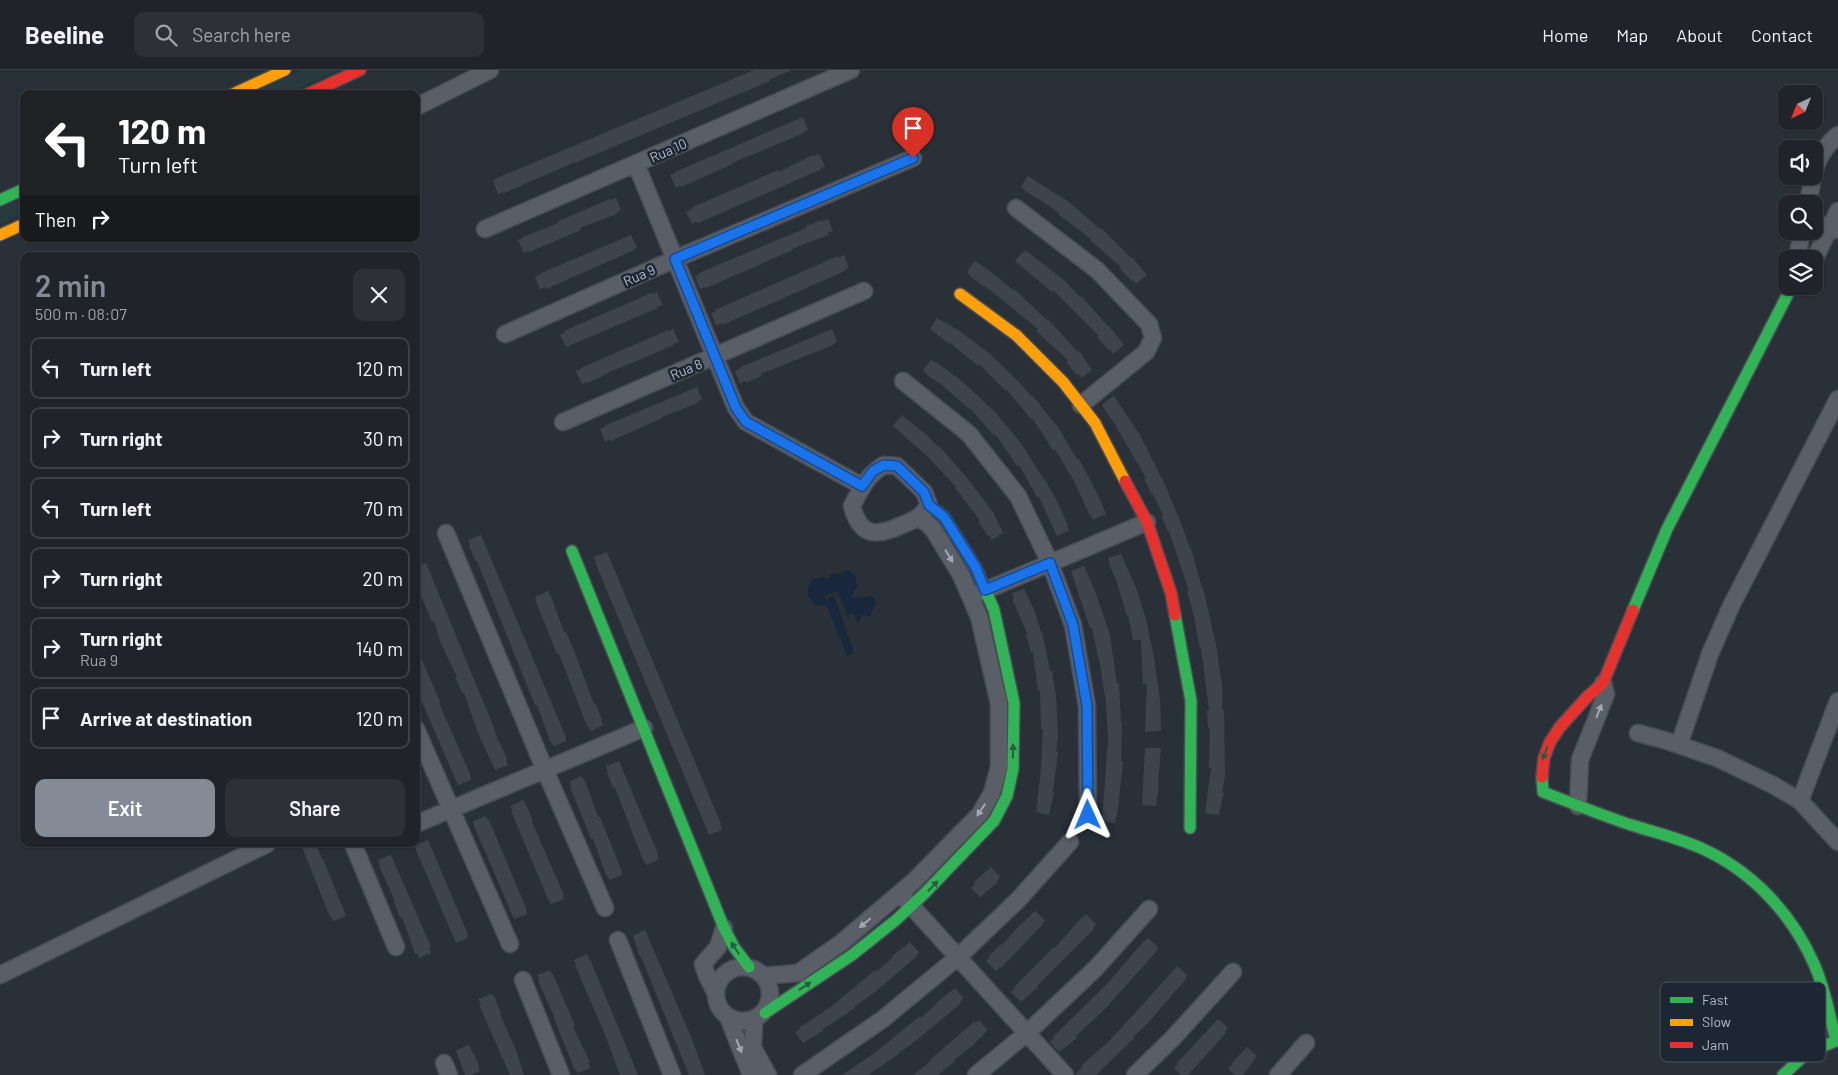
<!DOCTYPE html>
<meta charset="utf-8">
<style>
body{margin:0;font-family:Barlow,sans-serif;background:#2d3036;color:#f1f3f6;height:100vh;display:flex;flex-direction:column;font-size:19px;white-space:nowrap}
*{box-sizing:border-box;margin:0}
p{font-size:16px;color:#a2a4a8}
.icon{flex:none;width:28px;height:28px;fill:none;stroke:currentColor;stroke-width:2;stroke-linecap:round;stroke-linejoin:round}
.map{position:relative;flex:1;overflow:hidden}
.side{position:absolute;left:20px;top:182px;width:400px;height:595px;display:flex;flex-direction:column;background:#20242a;border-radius:10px;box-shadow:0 1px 4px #0004,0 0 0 1px #3d4147}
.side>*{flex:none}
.top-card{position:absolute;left:20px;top:20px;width:400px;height:152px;border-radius:10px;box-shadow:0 1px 4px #0004,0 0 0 1px #3d4147;background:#202124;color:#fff;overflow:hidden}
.needle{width:32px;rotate:223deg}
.controls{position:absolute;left:1778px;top:15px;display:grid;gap:10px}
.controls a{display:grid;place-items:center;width:45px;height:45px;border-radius:10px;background:#20242a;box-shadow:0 1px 4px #0004,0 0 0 1px #3d4147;font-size:25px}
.pin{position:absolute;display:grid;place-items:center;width:42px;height:42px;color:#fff;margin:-51px -21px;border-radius:50% 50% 50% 0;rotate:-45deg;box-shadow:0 0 5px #0007}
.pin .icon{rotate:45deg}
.me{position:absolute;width:55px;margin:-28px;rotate:359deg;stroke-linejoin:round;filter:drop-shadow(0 0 4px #0008)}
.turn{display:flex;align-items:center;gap:18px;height:105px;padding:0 15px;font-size:22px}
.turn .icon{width:65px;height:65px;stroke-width:2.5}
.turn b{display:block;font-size:35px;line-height:42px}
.then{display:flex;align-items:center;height:48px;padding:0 15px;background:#0003;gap:10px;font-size:19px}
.round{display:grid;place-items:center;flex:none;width:52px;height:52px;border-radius:10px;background:#2d3036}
.headline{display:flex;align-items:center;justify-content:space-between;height:85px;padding:0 15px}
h1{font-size:30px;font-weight:600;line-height:38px;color:#848b96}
.action{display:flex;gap:10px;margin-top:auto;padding:10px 15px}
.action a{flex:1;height:58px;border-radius:10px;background:#848b96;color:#fff;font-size:20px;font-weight:600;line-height:58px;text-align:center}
.action a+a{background:#2d3036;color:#f1f3f6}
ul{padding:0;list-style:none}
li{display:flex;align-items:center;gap:15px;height:62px;margin:0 10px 8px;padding:0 5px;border:2px solid #3d4147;border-radius:10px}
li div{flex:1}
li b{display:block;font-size:19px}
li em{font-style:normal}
header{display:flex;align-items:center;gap:30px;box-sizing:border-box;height:70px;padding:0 25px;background:#20242a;border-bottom:1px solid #3d4147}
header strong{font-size:24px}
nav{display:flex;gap:28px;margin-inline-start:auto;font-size:18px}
.search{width:350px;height:45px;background:#2d3036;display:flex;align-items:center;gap:12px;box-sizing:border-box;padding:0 18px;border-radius:10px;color:#a2a4a8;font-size:19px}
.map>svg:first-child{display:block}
.green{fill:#273a3e}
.water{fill:#19273c}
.building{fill:#3f444c}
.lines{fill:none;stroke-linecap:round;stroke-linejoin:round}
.street-casing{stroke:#484c55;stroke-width:19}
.fast-casing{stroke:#484c55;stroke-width:14}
.slow-casing{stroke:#484c55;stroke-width:14}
.jam-casing{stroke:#484c55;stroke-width:14}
.street{stroke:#5a5e66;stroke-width:16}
.fast{stroke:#30b455;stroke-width:11}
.slow{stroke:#ff9f0a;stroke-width:11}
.jam{stroke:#e5322d;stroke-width:11}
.oneway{fill:#a2a9b5}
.oneway2{fill:#255f41}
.route-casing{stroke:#114b97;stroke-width:12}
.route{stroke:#1a73e8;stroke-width:9}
.labels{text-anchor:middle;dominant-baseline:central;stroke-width:5;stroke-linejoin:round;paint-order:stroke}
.street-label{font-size:14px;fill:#b4bcc9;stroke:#1d2633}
.key{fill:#1d2633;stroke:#4a5360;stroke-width:1}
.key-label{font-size:14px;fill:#b4bcc9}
</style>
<header>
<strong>Beeline</strong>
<div class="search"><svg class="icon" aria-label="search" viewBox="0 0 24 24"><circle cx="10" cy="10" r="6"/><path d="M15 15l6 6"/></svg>Search here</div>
<nav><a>Home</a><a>Map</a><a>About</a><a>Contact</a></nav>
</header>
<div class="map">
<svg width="1838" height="1005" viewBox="0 0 1838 1005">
<rect width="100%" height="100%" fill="#2a3038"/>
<path class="green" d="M302,0H339L286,24H250Z
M24,128V143L0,154V139Z"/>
<path class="water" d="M847,500L855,504L857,517L852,525V528L872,526L876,532L870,546H863L860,544L861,550L857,552L853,543L847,545L838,521L824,526L826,531L829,527L834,526L854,583L847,586L827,536L816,535L808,527V517L813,509L822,507L827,509L831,504L836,503L838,505Z"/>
<path class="building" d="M754,0H792L769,10L770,11L575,93V92L504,123L503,122L498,124L493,111L497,108Z
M803,47L808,60L803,62L804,63L732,93L733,94L681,117V115L676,118L670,105L675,103V102Z
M819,84L825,96L820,99V100L698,153L697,152L692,154L686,142L692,139L691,138L778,100L779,102L813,85L814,86Z
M1028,106L1069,132L1100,159L1101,158L1131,188L1132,187L1147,205L1136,214L1133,210L1132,211L1120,199L1121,197L1090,170L1091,169L1058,144L1060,143L1025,121V120L1021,117Z
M616,128L621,140L616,143L617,144L580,158L581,160L529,182V181L524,183L518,170L523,168V167L559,153L558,151L610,129V130Z
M828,149L833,161L828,163V165L792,179L793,180L706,218L705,217L700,219L695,206L700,204L699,203L806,158V156L822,150V151Z
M631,165L637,177L632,181L546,219L545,217L540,219L535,207L540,205L539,204Z
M1025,180L1064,210L1080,227L1081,226L1109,257H1110L1124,275L1113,284L1110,279L1109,281L1097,267L1099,266L1053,220L1052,222L1015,191Z
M844,185L849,198L844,200L845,201L722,255V253L716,256L711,243L716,241L715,240L838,186L839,188Z
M975,191L994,204L1014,221L1015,220L1047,250L1048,249L1078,282L1079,281L1092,300L1082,308L1078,304L1077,305L1066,292L1068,290L1036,261L1038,259L985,216L984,217L970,206L967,202Z
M657,222L663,235L657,237L658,238L566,277L560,265L565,262L564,261L651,223L652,224Z
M937,248L961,262L990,284L1018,311L1031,326L1032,325L1057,356L1077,389H1079L1097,423L1106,444L1093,450L1091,445L1090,446L1074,411L1055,379L1053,380L1032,348L1031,349L1007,320L1006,321L979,294L978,296L949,272L948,273L930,259Z
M673,259L679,272L674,274V275L603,305V306L587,313V312L582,314L576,301L581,299V298L668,260V261Z
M832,259L837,271L833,275L761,304V306L746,313L745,311L740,314L735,301L740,299L739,298Z
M931,290L936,293V292L964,313L996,343L1020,372L1054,425L1068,455H1067L1069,460L1057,466L1039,427H1037L1019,395L1017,396L996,365L994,366L970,338L969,339L941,314L927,305V304L923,300Z
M697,317L702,329L697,332L698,333L662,347V348L611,371L610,369L605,372L600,359L605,357L604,356Z
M1114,326L1140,365L1166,417L1183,458L1190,479L1191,478L1202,518H1203L1216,575L1222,615V640H1224L1225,707L1222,723H1224L1219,745L1205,743L1211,698H1209L1210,658H1208L1207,640H1209L1201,578H1200L1192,538L1187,522L1189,521L1169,461L1168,462L1161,445H1163L1153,424L1152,425L1144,409L1146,408L1114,353L1104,339L1102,334Z
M902,345L928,366L938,377L939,376L968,409L993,442L1003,463L992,470L989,465L988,466L978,451L980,450L955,418L956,417L928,387L893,356Z
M481,465L565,665L566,671L554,676L550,671L537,635H535L477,491L476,492L469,475H470L468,470Z
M607,482L721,754H720L722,760L709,765L595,492H596L594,487Z
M1121,484L1137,520L1147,553L1154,588L1160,629L1161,661L1145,662L1147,614H1143L1141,570H1133L1128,545L1127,546L1116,510L1109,494L1110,493L1108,488Z
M426,493L492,653L499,673H500L507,689L506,690L508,695L495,700L478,663L464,623H462L455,607H457L440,571L434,551L432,552L416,513V496Z
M1084,496L1094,518L1110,565L1117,614L1119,613L1121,653L1122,652L1121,692H1123L1117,747H1116L1115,753L1102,751L1108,670L1106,632L1100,595L1092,558H1090L1071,501Z
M1024,519L1035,542L1041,562L1042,561L1050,601H1052L1056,626L1058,666L1056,682H1058L1053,722H1054L1049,745L1036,742L1041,698L1043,659H1041L1040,620L1038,621L1033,582H1031L1026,565H1028L1012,529H1014L1012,523Z
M548,521L550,527L551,526L564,562H566L573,578L594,634H596L602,650H601L603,655L591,661L588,656H587L559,584H557L536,532L535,527Z
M416,576L440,632L439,633L470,704L471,710L458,715L416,618Z
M1145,678H1161L1158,714H1159L1156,736L1142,735Z
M619,691L658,784L657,785L659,789L647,795L643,790L615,718H613L607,702H608L606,696Z
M581,706L585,711L598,747H600L621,799L622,805L610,810L606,805L593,769H591L570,717H571L569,712Z
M523,730L526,735L533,751L532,752L563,823L564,829L551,834L548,829L511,741H513L510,736Z
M486,746L488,751L489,750L526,838L527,844L514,849L474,756L473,751Z
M428,770L467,862L468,868L456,873L416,780L415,775Z
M301,774H316L322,789H323L346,846L333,851L331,846L330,847Z
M391,785L431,877L429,878L431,883L419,888L417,883L415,884L402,847L400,848L394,832L395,831L379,796L380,795L378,790Z
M991,797L1000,807L997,811L998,812L980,827L971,818L975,814L974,812Z
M1035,841L1045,850L1042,854V855L1001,898L1000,897L996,901L986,891L990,887L989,886L1001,874L1002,875L1019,856Z
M1086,844L1096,854L1093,858L1094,859L1037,916L1038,917L1021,932L1011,922L1015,918L1014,917L1054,877L1055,878L1082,847L1083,848Z
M645,860L692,969L705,1005H689L641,887H640L633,866Z
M1148,868L1158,877L1156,882L1104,940L1076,966L1077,968L1059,982L1050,972L1054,968L1053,967L1107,914L1143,872Z
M910,872L919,882L916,887L875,922L854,937L855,938L822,960L823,961L803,973L795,962L800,959L799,958L832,936L875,900L877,901L893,887L892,886Z
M587,884L589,890L590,889L638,1005H620L606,967L575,895H576L574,890Z
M1177,896L1187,905L1185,910L1148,953L1133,967L1134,968L1096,1005H1075L1083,996L1082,995L1110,970L1136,942Z
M550,900L552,905L553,904L575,956L573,957L590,992L588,993L591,998L578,1003L574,998L553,946H554L538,911L539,910L537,905Z
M955,918L964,928L960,932L961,933L917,970L899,983V984L868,1005H842L876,982L920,946L921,948L937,933V932Z
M491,924L495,928L501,944L500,945L516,980L524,1005H510L479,935L481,934L478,929Z
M1218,949L1228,958L1225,962L1226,963L1188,1005H1181L1174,998L1178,994L1177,993Z
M979,950L988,960L972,976L954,990L955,991L938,1005H913L932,990L931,989L974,952L975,953Z
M469,975L479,995L478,996L480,1001L471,1005H465L456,980Z
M1247,977L1257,986L1243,1005H1235L1228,999L1232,995L1231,994Z"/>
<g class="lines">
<defs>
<path id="street" d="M416,37L490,0
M636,94L736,338L746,352L862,416
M1814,104C1817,88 1826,75 1838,65
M1808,134L1813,106
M1016,138L1097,200L1149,254L1153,268L1146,282L1081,335
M1814,150L1823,156L1838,160
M485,159L851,0
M1797,189L1802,161
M1814,190L1838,141
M505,264L675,189L913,88
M903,311L969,364L1018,426L1050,493L1073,555L1087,636L1088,745
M563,352L864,221
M884,395L897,396L924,422L929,435C922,447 914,450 902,455C876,467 860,467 852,436C861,419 867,405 884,395Z
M446,463L545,700L605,838
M977,524L1147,452
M416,659L510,874
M1638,663L1664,670L1717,688L1773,715L1800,731L1838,772
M1679,675L1710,584L1731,536L1838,329
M1800,731L1838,631
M1578,736L1580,690L1606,624L1603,613
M416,754L644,658
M353,774L396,877
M905,829L1065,1005
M618,870L672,1005
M716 924a27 27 0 1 1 54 0a27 27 0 1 1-54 0Z
M0,905L267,774
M764,906L798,903L841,873L914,811L980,744L992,723L999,697V633L979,547L961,505L933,459L920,447
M523,910L561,1005
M716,924L707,906L703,894L718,877L724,858
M728,947L751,1005
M754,950L753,978L768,1005
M444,993L449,1005
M802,1005L883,949L958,887L1019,829L1070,772
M976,1005L1027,963L1096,898L1149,839
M1135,1005L1173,968L1233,902
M1278,1005L1306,973"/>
<path id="fast" d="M0,130L24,119
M572,481L724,858L734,877L749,897
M1633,540L1667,459L1792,216
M1175,545L1191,631L1190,758
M1542,707L1543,722C1571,733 1599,744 1628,754C1653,762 1679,768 1703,779C1753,802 1792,844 1814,894C1825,918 1829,944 1836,970
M765,943L852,885L896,850L925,823L994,751L1007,726L1013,699L1014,633L994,540L976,498L944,447L929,435
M1783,1005L1807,983L1838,970"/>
<path id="slow" d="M233,24L285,0
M0,165L24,154
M960,224L1016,265L1063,312L1095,353L1125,411"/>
<path id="jam" d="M308,24L360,0
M1125,411L1147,452L1171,523L1175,545
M1542,707L1544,688L1550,672L1560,657L1588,626L1603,613L1633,540"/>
</defs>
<use href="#street" class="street-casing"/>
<use href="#fast" class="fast-casing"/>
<use href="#slow" class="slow-casing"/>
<use href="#jam" class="jam-casing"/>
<use href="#street" class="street"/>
<use href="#fast" class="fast"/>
<use href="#slow" class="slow"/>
<use href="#jam" class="jam"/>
</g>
<defs><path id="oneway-solid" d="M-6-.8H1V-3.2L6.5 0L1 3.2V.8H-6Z" transform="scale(1.25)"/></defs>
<g class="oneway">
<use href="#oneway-solid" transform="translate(949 486) rotate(59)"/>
<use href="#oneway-solid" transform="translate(1599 641) rotate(-68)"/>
<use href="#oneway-solid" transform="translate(981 740) rotate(124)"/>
<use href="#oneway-solid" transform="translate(865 853) rotate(140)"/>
<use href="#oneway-solid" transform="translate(739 976) rotate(68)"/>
</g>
<g class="oneway2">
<use href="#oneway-solid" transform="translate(1013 681) rotate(-89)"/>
<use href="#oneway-solid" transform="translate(1545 683) rotate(110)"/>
<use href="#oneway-solid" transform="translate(933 816) rotate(-46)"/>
<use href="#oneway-solid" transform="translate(735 878) rotate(-123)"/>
<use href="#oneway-solid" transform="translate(805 916) rotate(-34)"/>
</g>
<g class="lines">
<defs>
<path id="route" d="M913,88L675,189L736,338L746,352L862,416L873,401L884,395L897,396L924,422L929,435L944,447L976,498L985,520L1050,493L1073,555L1087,636L1088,745"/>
</defs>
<use href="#route" class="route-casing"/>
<use href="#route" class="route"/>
</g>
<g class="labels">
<g class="street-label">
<text transform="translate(668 80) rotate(-24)">Rua 10</text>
<text transform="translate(639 205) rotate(-24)">Rua 9</text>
<text transform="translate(686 299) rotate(-23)">Rua 8</text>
</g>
</g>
<rect x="1660" y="912" width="166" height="80" rx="8" class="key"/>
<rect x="1670" y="927" width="23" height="6" fill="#30b455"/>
<rect x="1670" y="949" width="23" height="7" fill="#ff9f0a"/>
<rect x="1670" y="972" width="23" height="6" fill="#e5322d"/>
<g class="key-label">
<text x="1702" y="935">Fast</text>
<text x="1702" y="957">Slow</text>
<text x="1702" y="980">Jam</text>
</g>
</svg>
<div class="controls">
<a><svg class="needle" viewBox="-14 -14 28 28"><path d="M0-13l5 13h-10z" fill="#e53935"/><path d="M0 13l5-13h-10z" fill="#a2a4a8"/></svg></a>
<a><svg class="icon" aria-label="sound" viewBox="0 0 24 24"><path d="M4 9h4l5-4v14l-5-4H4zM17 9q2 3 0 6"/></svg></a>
<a><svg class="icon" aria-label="search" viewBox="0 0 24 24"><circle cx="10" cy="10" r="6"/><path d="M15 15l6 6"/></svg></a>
<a><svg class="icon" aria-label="layers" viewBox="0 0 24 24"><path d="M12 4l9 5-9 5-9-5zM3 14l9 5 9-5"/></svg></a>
</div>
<div class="pin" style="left:913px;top:88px;background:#d93025"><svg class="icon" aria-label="arrive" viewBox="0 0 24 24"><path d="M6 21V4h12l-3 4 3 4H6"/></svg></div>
<svg class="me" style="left:1088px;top:745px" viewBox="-20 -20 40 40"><path d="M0-17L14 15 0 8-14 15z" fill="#1a73e8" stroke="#fff" stroke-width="4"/></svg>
<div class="top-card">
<div class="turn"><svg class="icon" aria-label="left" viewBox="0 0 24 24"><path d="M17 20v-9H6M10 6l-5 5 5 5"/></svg><div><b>120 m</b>Turn left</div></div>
<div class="then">Then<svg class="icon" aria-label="right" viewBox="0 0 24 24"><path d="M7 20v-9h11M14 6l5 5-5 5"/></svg></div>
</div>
<section class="side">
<div class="headline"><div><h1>2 min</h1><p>500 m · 08:07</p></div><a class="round"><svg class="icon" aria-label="close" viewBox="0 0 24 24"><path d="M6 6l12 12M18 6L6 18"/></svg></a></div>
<ul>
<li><svg class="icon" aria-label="left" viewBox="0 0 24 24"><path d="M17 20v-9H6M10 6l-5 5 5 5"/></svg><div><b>Turn left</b></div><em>120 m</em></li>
<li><svg class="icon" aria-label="right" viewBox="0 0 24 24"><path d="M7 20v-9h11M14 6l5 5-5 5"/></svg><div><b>Turn right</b></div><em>30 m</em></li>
<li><svg class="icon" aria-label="left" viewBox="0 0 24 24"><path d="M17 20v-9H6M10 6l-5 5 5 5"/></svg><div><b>Turn left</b></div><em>70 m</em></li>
<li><svg class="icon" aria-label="right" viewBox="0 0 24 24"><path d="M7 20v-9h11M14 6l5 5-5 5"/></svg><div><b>Turn right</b></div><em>20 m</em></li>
<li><svg class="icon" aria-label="right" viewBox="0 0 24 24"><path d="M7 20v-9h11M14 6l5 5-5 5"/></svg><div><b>Turn right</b><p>Rua 9</p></div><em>140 m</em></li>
<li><svg class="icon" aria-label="arrive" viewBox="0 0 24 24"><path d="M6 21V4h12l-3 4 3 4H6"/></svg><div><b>Arrive at destination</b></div><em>120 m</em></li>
</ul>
<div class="action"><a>Exit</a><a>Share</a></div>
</section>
</div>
